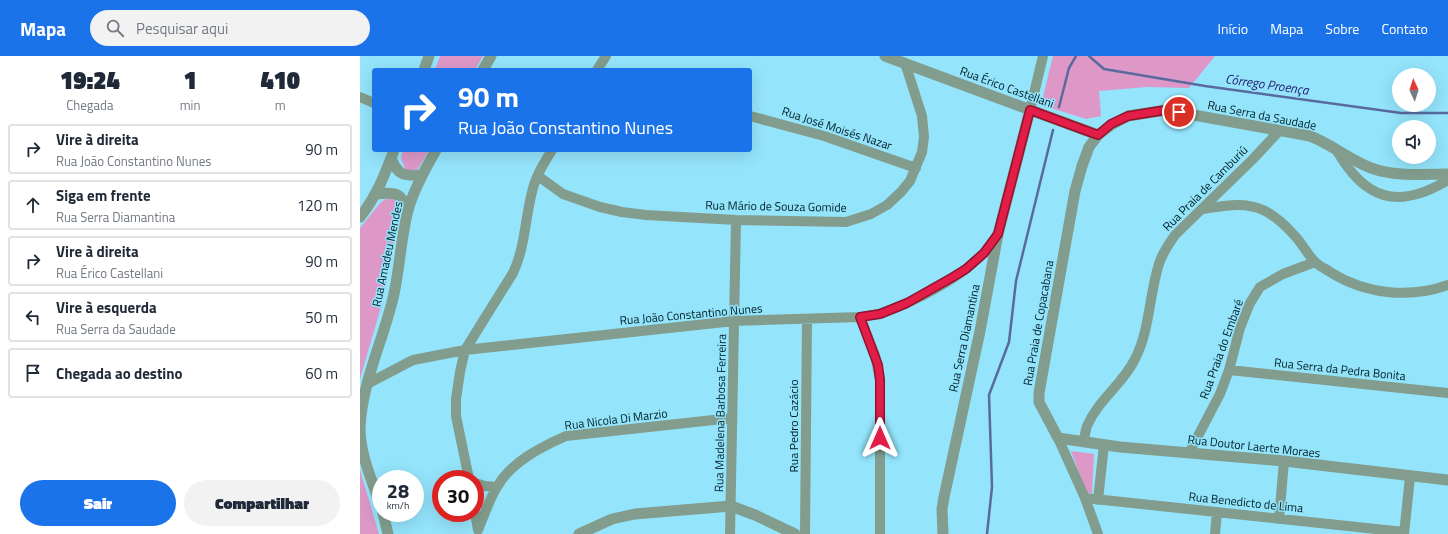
<!DOCTYPE html>
<html lang="pt">
<meta charset="utf-8">
<style>
body{margin:0;font-family:"Titillium Web",sans-serif;background:#f2f2f3;color:#1f2937;height:100vh;display:flex;flex-direction:column;font-size:15px;white-space:nowrap}
*{box-sizing:border-box;margin:0}
p{font-size:13px;color:#747a83}
.icon{flex:none;width:22px;height:22px;fill:none;stroke:currentColor;stroke-width:2;stroke-linecap:round;stroke-linejoin:round}
.map{position:relative;flex:1;overflow:hidden}
.sheet{display:flex;flex-direction:column;background:#fff;width:360px}
.sheet>*{flex:none}
.banner{position:absolute;left:12px;top:12px;width:380px;height:84px;border-radius:4px;box-shadow:0 4px 16px #0002;background:#1a73e8;color:#fff;overflow:hidden}
.needle{width:26px;rotate:356deg}
.buttons{position:absolute;left:1032px;top:12px;display:grid;gap:8px}
.buttons a{display:grid;place-items:center;width:44px;height:44px;border-radius:50%;background:#fff;box-shadow:0 4px 16px #0002;font-size:20px}
.speed{position:absolute;left:12px;top:414px;display:flex;gap:8px;font-size:20px;font-weight:700;text-align:center}
.speed>*{display:grid;place-content:center;width:52px;height:52px;border-radius:50%;background:#fff;box-shadow:0 4px 16px #0002;line-height:1}
.speed small{font-size:10px;font-weight:400}
.speed .limit{border:6px solid #d22;background:#fff;color:#111}
.pin{position:absolute;display:grid;place-items:center;width:34px;height:34px;color:#fff;margin:-17px;border:2px solid #fff;border-radius:50%;box-shadow:0 1px 4px #0007}
.me{position:absolute;width:44px;margin:-22px;rotate:0deg;stroke-linejoin:round;filter:drop-shadow(0 0 3px #0008)}
.turn{display:flex;align-items:center;gap:14px;height:84px;padding:0 20px;font-size:18px}
.turn .icon{width:52px;height:52px;stroke-width:2.5}
.turn b{display:block;font-size:28px;line-height:34px}
.eta{display:flex;justify-content:space-evenly;align-items:center;height:68px;text-align:center}
.eta b{font-size:24px;font-weight:800;line-height:28px}
.cta{display:flex;gap:8px;margin-top:auto;padding:8px 20px}
.cta a{flex:1;height:46px;border-radius:24px;background:#1a73e8;color:#fff;font-size:16px;font-weight:800;line-height:46px;text-align:center}
.cta a+a{background:#f2f2f3;color:#1f2937}
ul{padding:0;list-style:none}
li{display:flex;align-items:center;gap:12px;height:50px;margin:0 8px 6px;padding:0 12px;border:2px solid #e0e1e3;border-radius:4px}
li div{flex:1}
li b{display:block;font-size:15px}
li em{font-style:normal}
header{display:flex;align-items:center;gap:24px;box-sizing:border-box;height:56px;padding:0 20px;background:#1a73e8;color:#fff}
header strong{font-size:19px}
nav{display:flex;gap:22px;margin-inline-start:auto;font-size:14px}
.search{width:280px;height:36px;background:#f2f2f3;display:flex;align-items:center;gap:10px;box-sizing:border-box;padding:0 14px;border-radius:22px;color:#747a83;font-size:15px}
main{display:flex;flex:1;min-height:0}
.map>svg:first-child{display:block}
.green{fill:#dd98c8}
.lines{fill:none;stroke-linecap:round;stroke-linejoin:round}
.stream{stroke:#5a6a9f;stroke-width:2.5}
.minor{stroke:#829d8d;stroke-width:10}
.tertiary{stroke:#829d8d;stroke-width:11}
.route-casing{stroke:#92132f;stroke-width:10}
.route{stroke:#e11d48;stroke-width:7}
.labels{text-anchor:middle;dominant-baseline:central;stroke-width:3;stroke-linejoin:round;paint-order:stroke}
.street-label{font-size:12px;fill:#002028;stroke:#94e4fb}
.water-label{font-size:13px;font-style:italic;fill:#272075;stroke:#94e4fb}
</style>
<header>
<strong>Mapa</strong>
<div class="search"><svg class="icon" aria-label="search" viewBox="0 0 24 24"><circle cx="10" cy="10" r="6"/><path d="M15 15l6 6"/></svg>Pesquisar aqui</div>
<nav><a>Início</a><a>Mapa</a><a>Sobre</a><a>Contato</a></nav>
</header>
<main>
<section class="sheet">
<div class="eta">
<div><b>19:24</b><p>Chegada</p></div>
<div><b>1</b><p>min</p></div>
<div><b>410</b><p>m</p></div>
</div>
<ul>
<li><svg class="icon" aria-label="right" viewBox="0 0 24 24"><path d="M7 20v-9h11M14 6l5 5-5 5"/></svg><div><b>Vire à direita</b><p>Rua João Constantino Nunes</p></div><em>90 m</em></li>
<li><svg class="icon" aria-label="ahead" viewBox="0 0 24 24"><path d="M12 20V5M6 11l6-6 6 6"/></svg><div><b>Siga em frente</b><p>Rua Serra Diamantina</p></div><em>120 m</em></li>
<li><svg class="icon" aria-label="right" viewBox="0 0 24 24"><path d="M7 20v-9h11M14 6l5 5-5 5"/></svg><div><b>Vire à direita</b><p>Rua Érico Castellani</p></div><em>90 m</em></li>
<li><svg class="icon" aria-label="left" viewBox="0 0 24 24"><path d="M17 20v-9H6M10 6l-5 5 5 5"/></svg><div><b>Vire à esquerda</b><p>Rua Serra da Saudade</p></div><em>50 m</em></li>
<li><svg class="icon" aria-label="arrive" viewBox="0 0 24 24"><path d="M6 21V4h12l-3 4 3 4H6"/></svg><div><b>Chegada ao destino</b></div><em>60 m</em></li>
</ul>
<div class="cta"><a>Sair</a><a>Compartilhar</a></div>
</section>
<div class="map">
<svg width="1088" height="478" viewBox="0 0 1088 478">
<rect width="100%" height="100%" fill="#94e4fb"/>
<path class="green" d="M80,0H123L115,14H75Z
M693,0H855L829,32L787,31L739,35L741,60L726,63L681,49Z
M43,94H69L58,113L46,115L41,102Z
M28,142L35,144L38,150L39,160L23,244L0,323V172L21,146Z
M711,395L734,398L732,437H727Z
M0,414L19,478H0Z"/>
<g class="lines">
<path class="stream" d="M729,0L744,13L845,30L1041,57H1088
M699,51L709,12L716,0
M627,478L632,431L629,339L649,286L656,225L693,74"/>
<path class="minor" d="M237,14L246,0
M0,41L14,47
M670,54L683,0
M390,60L464,80L556,112
M976,93C1004,143 1037,155 1088,124
M178,120L203,138L240,151L262,156L286,159L376,164L486,166L511,158L527,149L541,136L550,125L562,96L564,81L562,60L545,7
M843,153C863,150 884,145 903,154C914,159 926,170 934,179C942,187 947,198 955,206C959,210 966,213 970,216C1005,238 1049,243 1088,229
M500,261L515,299L520,324V478
M869,314L1088,337
M7,328L53,304L105,294L374,265L500,261C507,260 515,259 522,257C556,245 597,224 623,198C629,193 633,185 638,178
M698,382L725,442L738,478
M724,385C725,380 725,375 727,370C738,344 763,328 775,303C790,274 789,239 799,208C802,197 809,188 815,179L893,103L919,75
M829,397L860,338L869,314L880,272L890,247L900,231L923,218L955,206
M109,423L96,360V343L100,316L105,294L153,217C165,192 165,163 172,136C175,121 184,107 192,94
M115,427L125,430L137,431
M725,442L1044,476
M738,444L744,389
M115,457L118,474
M919,463L924,405
M118,474C124,460 129,444 137,431C151,406 181,391 206,380L372,362
M370,478L376,164
M445,478L447,263
M855,478L857,456
M1044,478L1050,421"/>
<path class="tertiary" d="M525,0L738,79
M64,14L69,0
M123,14L131,0
M31,102C38,120 44,120 62,119
M1088,118C1062,118 1036,121 1011,112C990,104 971,88 950,80L806,54L768,60L751,69L738,79L729,91L722,110L715,135L679,337V346L698,382L760,391L924,405L1088,424
M16,138C34,136 43,136 47,155
M0,161C17,140 25,118 34,94
M21,451C13,427 0,399 0,372C2,325 24,283 34,238C40,210 41,181 48,154C54,133 65,113 76,94
M23,457L28,478
M219,478L252,463L275,458L371,450L395,459L435,478
M583,478L582,453L584,441L620,275L638,178L670,54"/>
</g>
<g class="lines">
<defs>
<path id="route" d="M520,382V324L518,309L500,261L520,258L547,247L593,221L606,213L624,197L638,178L670,54L738,79L751,68L768,60L806,54L819,56"/>
</defs>
<use href="#route" class="route-casing"/>
<use href="#route" class="route"/>
</g>
<g class="labels">
<g class="street-label">
<text transform="translate(647 31) rotate(20)">Rua Érico Castellani</text>
<text transform="translate(902 59) rotate(11)">Rua Serra da Saudade</text>
<text transform="translate(477 72) rotate(18)">Rua José Moisés Nazar</text>
<text transform="translate(845 132) rotate(-45)">Rua Praia de Camburiú</text>
<text transform="translate(416 150) rotate(1)">Rua Mário de Souza Gomide</text>
<text transform="translate(27 198) rotate(-78)">Rua Amadeu Mendes</text>
<text transform="translate(331 258) rotate(-5)">Rua João Constantino Nunes</text>
<text transform="translate(678 267) rotate(-80)">Rua Praia de Copacabana</text>
<text transform="translate(604 282) rotate(-78)">Rua Serra Diamantina</text>
<text transform="translate(861 293) rotate(-70)">Rua Praia do Embaré</text>
<text transform="translate(980 313) rotate(6)">Rua Serra da Pedra Bonita</text>
<text transform="translate(360 357) rotate(-89)">Rua Madelena Barbosa Ferreira</text>
<text transform="translate(256 363) rotate(-7)">Rua Nicola Di Marzio</text>
<text transform="translate(433 370) rotate(-90)">Rua Pedro Cazácio</text>
<text transform="translate(894 390) rotate(6)">Rua Doutor Laerte Moraes</text>
<text transform="translate(886 446) rotate(6)">Rua Benedicto de Lima</text>
</g>
<g class="water-label">
<text transform="translate(907 28) rotate(8)">Córrego Proença</text>
</g>
</g>
</svg>
<div class="buttons">
<a><svg class="needle" viewBox="-14 -14 28 28"><path d="M0-13l5 13h-10z" fill="#e53935"/><path d="M0 13l5-13h-10z" fill="#747a83"/></svg></a>
<a><svg class="icon" aria-label="sound" viewBox="0 0 24 24"><path d="M4 9h4l5-4v14l-5-4H4zM17 9q2 3 0 6"/></svg></a>
</div>
<div class="speed"><div>28<small>km/h</small></div><div class="limit">30</div></div>
<div class="pin" style="left:819px;top:56px;background:#d93025"><svg class="icon" aria-label="arrive" viewBox="0 0 24 24"><path d="M6 21V4h12l-3 4 3 4H6"/></svg></div>
<svg class="me" style="left:520px;top:382px" viewBox="-20 -20 40 40"><path d="M0-17L14 15 0 8-14 15z" fill="#e11d48" stroke="#fff" stroke-width="4"/></svg>
<div class="banner">
<div class="turn"><svg class="icon" aria-label="right" viewBox="0 0 24 24"><path d="M7 20v-9h11M14 6l5 5-5 5"/></svg><div><b>90 m</b>Rua João Constantino Nunes</div></div>
</div>
</div>
</main>
